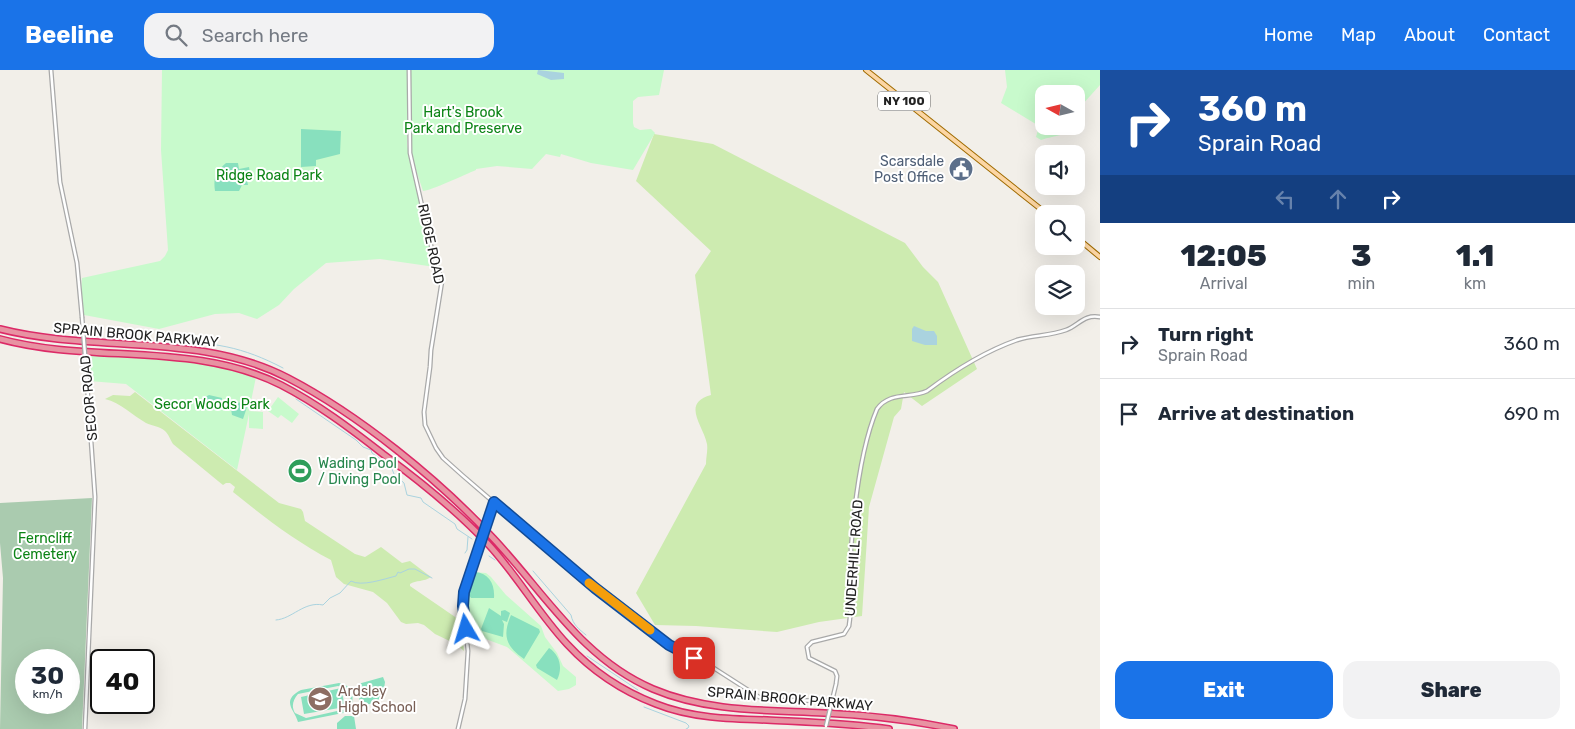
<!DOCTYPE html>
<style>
body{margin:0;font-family:Rubik,sans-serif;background:#f2f2f3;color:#1f2937;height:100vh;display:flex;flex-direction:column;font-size:19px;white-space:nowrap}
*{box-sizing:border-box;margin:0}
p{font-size:16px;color:#747a83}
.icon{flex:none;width:28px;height:28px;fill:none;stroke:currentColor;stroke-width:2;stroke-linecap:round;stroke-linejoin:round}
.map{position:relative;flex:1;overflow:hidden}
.panel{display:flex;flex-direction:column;background:#fff;width:475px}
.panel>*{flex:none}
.hud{background:#1a4fa0;color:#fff;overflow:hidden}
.needle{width:32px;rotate:278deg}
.tools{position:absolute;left:1035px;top:15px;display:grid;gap:10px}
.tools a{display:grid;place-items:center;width:50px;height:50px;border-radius:10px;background:#fff;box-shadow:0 5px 20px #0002;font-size:25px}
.speed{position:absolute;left:15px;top:579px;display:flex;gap:10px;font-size:25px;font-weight:700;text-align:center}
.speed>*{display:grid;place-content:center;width:65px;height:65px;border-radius:50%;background:#fff;box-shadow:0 5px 20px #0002;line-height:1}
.speed small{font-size:12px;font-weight:400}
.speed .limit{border:2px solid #111;border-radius:8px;background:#fff;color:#111}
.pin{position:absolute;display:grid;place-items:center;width:42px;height:42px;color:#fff;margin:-21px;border-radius:10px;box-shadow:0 2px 8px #0006}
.me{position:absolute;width:55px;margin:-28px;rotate:353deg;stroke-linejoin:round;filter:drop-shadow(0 0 4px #0008)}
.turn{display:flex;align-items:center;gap:18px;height:105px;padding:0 15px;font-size:22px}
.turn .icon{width:65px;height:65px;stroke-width:2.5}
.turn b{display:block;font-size:35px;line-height:42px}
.lanes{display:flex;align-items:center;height:48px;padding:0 15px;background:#0003;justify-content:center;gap:25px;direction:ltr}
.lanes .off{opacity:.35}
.eta{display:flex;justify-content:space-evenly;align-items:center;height:85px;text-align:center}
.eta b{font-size:30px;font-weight:800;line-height:35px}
.action{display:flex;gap:10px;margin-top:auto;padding:10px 15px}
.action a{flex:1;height:58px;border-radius:15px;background:#1a73e8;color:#fff;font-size:20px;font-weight:800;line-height:58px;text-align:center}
.action a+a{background:#f2f2f3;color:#1f2937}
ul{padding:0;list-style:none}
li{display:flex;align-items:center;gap:15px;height:70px;padding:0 15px;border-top:1px solid #e0e1e3}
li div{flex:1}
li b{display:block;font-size:19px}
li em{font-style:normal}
header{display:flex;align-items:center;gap:30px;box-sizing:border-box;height:70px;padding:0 25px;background:#1a73e8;color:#fff}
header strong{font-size:24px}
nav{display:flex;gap:28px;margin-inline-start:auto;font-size:18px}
.search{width:350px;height:45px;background:#f2f2f3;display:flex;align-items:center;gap:12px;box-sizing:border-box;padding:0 18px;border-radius:15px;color:#747a83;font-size:19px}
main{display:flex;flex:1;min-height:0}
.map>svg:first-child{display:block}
.grass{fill:#cdebb0}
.cemetery{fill:#aacbaf;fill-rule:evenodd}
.park{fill:#c8facc;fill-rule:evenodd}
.pitch{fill:#88e0be;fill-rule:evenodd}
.water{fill:#aad3df}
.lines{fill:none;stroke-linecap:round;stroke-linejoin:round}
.stream{stroke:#aad3df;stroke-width:1}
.minor-casing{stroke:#a9a9a9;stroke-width:5}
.major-casing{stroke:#a06b00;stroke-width:6}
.highway-casing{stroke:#dc2a67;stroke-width:8}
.minor{stroke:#fff;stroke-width:2.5}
.major{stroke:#fcd6a4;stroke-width:4}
.highway{stroke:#e892a2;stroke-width:5}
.minor-bridge-casing{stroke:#a9a9a9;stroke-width:5;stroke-linecap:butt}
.minor-bridge{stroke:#fff;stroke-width:2.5}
.route-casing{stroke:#114b97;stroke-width:12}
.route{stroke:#1a73e8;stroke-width:9}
.slow{stroke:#f59e0b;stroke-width:9}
.labels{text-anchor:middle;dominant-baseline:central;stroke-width:4;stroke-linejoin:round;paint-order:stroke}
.shield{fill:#fff;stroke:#646464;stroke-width:1}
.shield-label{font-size:12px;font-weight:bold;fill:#222}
.park-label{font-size:14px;fill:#0c8416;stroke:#fff}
.service-label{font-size:14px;fill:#4e5e75;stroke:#fff;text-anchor:end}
.street-label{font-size:14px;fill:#222;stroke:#fff}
.leisure-label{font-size:14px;fill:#27864d;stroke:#fff;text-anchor:start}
.education-label{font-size:14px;fill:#785e54;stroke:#fff;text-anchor:start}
</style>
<header>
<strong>Beeline</strong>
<div class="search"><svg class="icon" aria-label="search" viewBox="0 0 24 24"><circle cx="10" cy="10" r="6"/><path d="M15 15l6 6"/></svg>Search here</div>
<nav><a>Home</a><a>Map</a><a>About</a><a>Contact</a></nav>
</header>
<main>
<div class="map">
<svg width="1100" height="659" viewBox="0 0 1100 659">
<rect width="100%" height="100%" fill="#f2efe9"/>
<path class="grass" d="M654,64L713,74L905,173L923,197L938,212L977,299L922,336L904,322L901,339L894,347L869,437L862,546L819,552L777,562L696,556L655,555L636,523L706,394C706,387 708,380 707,374C703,355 681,333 711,325L695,205L711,181L636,111Z
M135,322L279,433L301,439L303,442L305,451L355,484L365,487L381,477L402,493L410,491L431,507C424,512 416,510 410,514V516L461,551L464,581L456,574L435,564L424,555L418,553L406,554L401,552L387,533L373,522L344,514L336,507L331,490C295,471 264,447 233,422L235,417L230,413H226L223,415L218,411L173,374C170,369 169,365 165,361C159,356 152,356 146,353C132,345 121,333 105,329L113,325L130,326Z"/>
<path class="cemetery" d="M92,428L82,659H0L3,508L0,473V433ZM26,590H69V632H26Z"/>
<path class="park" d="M162,0H407V75L425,150L429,178L435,197L380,189L326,193L294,219L279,235L257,249L239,243L215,244L159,259L84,245L81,220L82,208L160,191L165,186L168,180L161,80Z
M410,0H664L659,25L638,27L633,31V53L634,57L640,60L651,59L655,63L633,100L591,93L561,84L560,87L546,84L532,99L497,96L476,99V100C466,104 430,121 423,121L412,88Z
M1005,0H1100V15L1081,36C1080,40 1081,44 1080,48C1077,66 1054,65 1041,70L1036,67L1039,56L1001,33L1007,17ZM1044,24H1076V56H1044Z
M88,285C143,289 204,287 256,307L249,341L263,342V359L249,358V344L237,400L126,314L89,311Z
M278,327L299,344L292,353L281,345L278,348L268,341Z
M472,502L486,503L491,507L506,525L541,556L545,567L557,583L563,596L576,607V615L569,619L558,621L507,577L467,562C463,538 464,524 472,502Z"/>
<path class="pitch" d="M301,59L341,61L340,84L316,90V96L301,97Z
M226,93H238L239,99L249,97L250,103L240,104V106H246L248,115H242L239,121H215C213,107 216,102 226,93Z
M209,325L222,328L221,334L216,340H205V327Z
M233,331L246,334L247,337L243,349L232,345L231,339Z
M475,502C489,503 495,514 494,528H471L469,525Z
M489,538L501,546V541L505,540L510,543L507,552L502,550L504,554L503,567L482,561L481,559Z
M511,545L539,559L540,562L524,589C506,576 502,566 511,545Z
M549,578C560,585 563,598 557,610L537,598L536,595Z
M383,607L385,612L383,626L376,632L360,637L358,614Z
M339,613C359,618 350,628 353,641L298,652C295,640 280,631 301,620ZM338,616C351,618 354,629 346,639L306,648L295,643C291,636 293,630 298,624Z
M341,618L345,637L304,644L301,627Z
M345,646H354L356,659H337V653Z"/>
<path class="water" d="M538,0L564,3V9L551,10L537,4Z
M914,256L926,261H934L937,266V275H925L912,271V259Z"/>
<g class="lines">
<path class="stream" d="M167,273C212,271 243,277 283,298
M296,329L356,370L363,377L371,380L372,383L383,391L392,399L394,404L404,413L407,425L421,428L423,432L455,454L457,459L472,469
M465,483L467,480L468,467
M489,486L495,490
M533,501L571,545C573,555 579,559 586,565
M276,550C292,549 304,531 323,535L330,528L340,523L351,511C361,517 384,509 396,506L398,502L400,503L409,499H415L432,508
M587,586L638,620
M644,637L686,653L689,656L688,658L686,659"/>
<defs>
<path id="minor" d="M51,0L60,112L77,193L82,247
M409,0L410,83L432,180L442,211L431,280L430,297L424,342L425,355L436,378L443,388L462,405L569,497L669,575L706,593L759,627L779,630L832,631
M830,639L836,614L837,606L835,601L809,588L807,577L812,572L844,564L849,556C853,531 850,504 851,479C854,438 861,377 877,339C890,321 910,329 927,321C955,300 983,282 1017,270C1033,265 1050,266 1066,260C1079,255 1084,244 1100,247
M85,659L95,427L85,285
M458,659L465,629L468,581L463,536V525L477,480"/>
<path id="major" d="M866,0L1047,144
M1076,167L1100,187"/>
<path id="highway" d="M0,259C94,283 200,262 288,308C359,345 438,409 493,468C544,522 582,589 653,619C707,642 767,640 824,643C868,645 911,650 954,659
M0,269C92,294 194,271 281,315C318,334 351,359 383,384C420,411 456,440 488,474C517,505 538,543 567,574C592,601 622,621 656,634C691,648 729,649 767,650C807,652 848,653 889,659"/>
</defs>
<use href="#minor" class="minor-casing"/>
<use href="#major" class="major-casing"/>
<use href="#highway" class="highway-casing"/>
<use href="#minor" class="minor"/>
<use href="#major" class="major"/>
<use href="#highway" class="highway"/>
<defs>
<path id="minor-bridge" d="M82,247L85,285
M477,480L492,437
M826,656L830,639"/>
</defs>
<use href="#minor-bridge" class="minor-bridge-casing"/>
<use href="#minor-bridge" class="minor-bridge"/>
</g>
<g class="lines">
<defs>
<path id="route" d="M466,559L463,536L464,522L494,432L595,518L669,575L694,588"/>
</defs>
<use href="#route" class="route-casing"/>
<use href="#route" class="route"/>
<path class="slow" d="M589,513L650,560"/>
</g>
<defs>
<symbol id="civic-disc" viewBox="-11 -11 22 22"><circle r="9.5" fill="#5c6f8a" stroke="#fff"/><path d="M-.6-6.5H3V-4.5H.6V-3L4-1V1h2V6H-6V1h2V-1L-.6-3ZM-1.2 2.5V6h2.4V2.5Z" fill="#fff"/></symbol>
<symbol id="stadium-disc" viewBox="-11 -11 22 22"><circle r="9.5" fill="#2e9e5b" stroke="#fff"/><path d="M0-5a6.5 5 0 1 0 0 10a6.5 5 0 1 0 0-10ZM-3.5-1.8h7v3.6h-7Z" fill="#fff"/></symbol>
<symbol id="school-disc" viewBox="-11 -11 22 22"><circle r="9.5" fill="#8d6e63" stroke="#fff"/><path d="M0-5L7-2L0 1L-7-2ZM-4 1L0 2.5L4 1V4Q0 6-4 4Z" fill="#fff"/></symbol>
</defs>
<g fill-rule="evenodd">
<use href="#civic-disc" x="947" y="85" width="28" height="28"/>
<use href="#stadium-disc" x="286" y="387" width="28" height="28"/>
<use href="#school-disc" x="306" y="615" width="28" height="28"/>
</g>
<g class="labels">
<rect class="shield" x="878" y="21.5" width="52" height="19" rx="4"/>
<g class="shield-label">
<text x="904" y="31">NY 100</text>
</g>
<g class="park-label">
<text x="463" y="42">Hart's Brook<tspan x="463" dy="16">Park and Preserve</tspan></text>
<text x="269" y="105">Ridge Road Park</text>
<text x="212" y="334">Secor Woods Park</text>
<text x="45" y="468">Ferncliff<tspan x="45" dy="16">Cemetery</tspan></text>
</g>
<g class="service-label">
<text x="944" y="91">Scarsdale<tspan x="944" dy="16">Post Office</tspan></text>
</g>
<g class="street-label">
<text transform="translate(431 174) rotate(78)">RIDGE ROAD</text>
<text transform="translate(136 265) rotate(5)">SPRAIN BROOK PARKWAY</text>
<text transform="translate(89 328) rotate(-95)">SECOR ROAD</text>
<text transform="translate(854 488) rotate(-86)">UNDERHILL ROAD</text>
<text transform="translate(790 629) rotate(5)">SPRAIN BROOK PARKWAY</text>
</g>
<g class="leisure-label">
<text x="318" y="393">Wading Pool<tspan x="318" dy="16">/ Diving Pool</tspan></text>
</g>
<g class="education-label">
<text x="338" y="621">Ardsley<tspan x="338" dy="16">High School</tspan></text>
</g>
</g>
</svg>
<div class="tools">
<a><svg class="needle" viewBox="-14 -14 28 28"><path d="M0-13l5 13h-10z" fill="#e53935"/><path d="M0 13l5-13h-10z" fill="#747a83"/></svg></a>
<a><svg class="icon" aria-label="sound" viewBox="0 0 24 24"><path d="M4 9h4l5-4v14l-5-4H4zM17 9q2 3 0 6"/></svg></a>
<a><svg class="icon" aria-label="search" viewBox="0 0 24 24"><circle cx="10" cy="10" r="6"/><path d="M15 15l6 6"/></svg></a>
<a><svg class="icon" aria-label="layers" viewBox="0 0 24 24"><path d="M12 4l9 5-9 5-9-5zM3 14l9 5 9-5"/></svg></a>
</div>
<div class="speed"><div>30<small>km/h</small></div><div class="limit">40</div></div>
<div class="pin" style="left:694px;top:588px;background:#d93025"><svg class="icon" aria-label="arrive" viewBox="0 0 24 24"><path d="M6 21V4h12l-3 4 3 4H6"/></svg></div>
<svg class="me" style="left:466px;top:559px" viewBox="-20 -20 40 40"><path d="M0-17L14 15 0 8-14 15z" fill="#1a73e8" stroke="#fff" stroke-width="4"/></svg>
</div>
<section class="panel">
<div class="hud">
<div class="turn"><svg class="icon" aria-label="right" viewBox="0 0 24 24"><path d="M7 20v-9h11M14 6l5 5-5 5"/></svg><div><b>360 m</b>Sprain Road</div></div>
<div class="lanes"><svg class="icon off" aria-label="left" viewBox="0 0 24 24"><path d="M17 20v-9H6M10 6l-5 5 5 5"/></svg><svg class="icon off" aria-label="ahead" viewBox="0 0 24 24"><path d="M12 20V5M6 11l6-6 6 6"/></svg><svg class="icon" aria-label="right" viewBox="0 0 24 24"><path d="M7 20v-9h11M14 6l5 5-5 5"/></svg></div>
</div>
<div class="eta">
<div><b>12:05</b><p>Arrival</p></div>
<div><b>3</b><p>min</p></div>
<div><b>1.1</b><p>km</p></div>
</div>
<ul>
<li><svg class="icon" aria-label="right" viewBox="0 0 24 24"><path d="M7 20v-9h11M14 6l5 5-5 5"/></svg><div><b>Turn right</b><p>Sprain Road</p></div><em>360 m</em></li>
<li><svg class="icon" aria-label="arrive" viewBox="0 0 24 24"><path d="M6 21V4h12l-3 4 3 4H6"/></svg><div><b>Arrive at destination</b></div><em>690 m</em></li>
</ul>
<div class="action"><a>Exit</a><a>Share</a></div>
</section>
</main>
